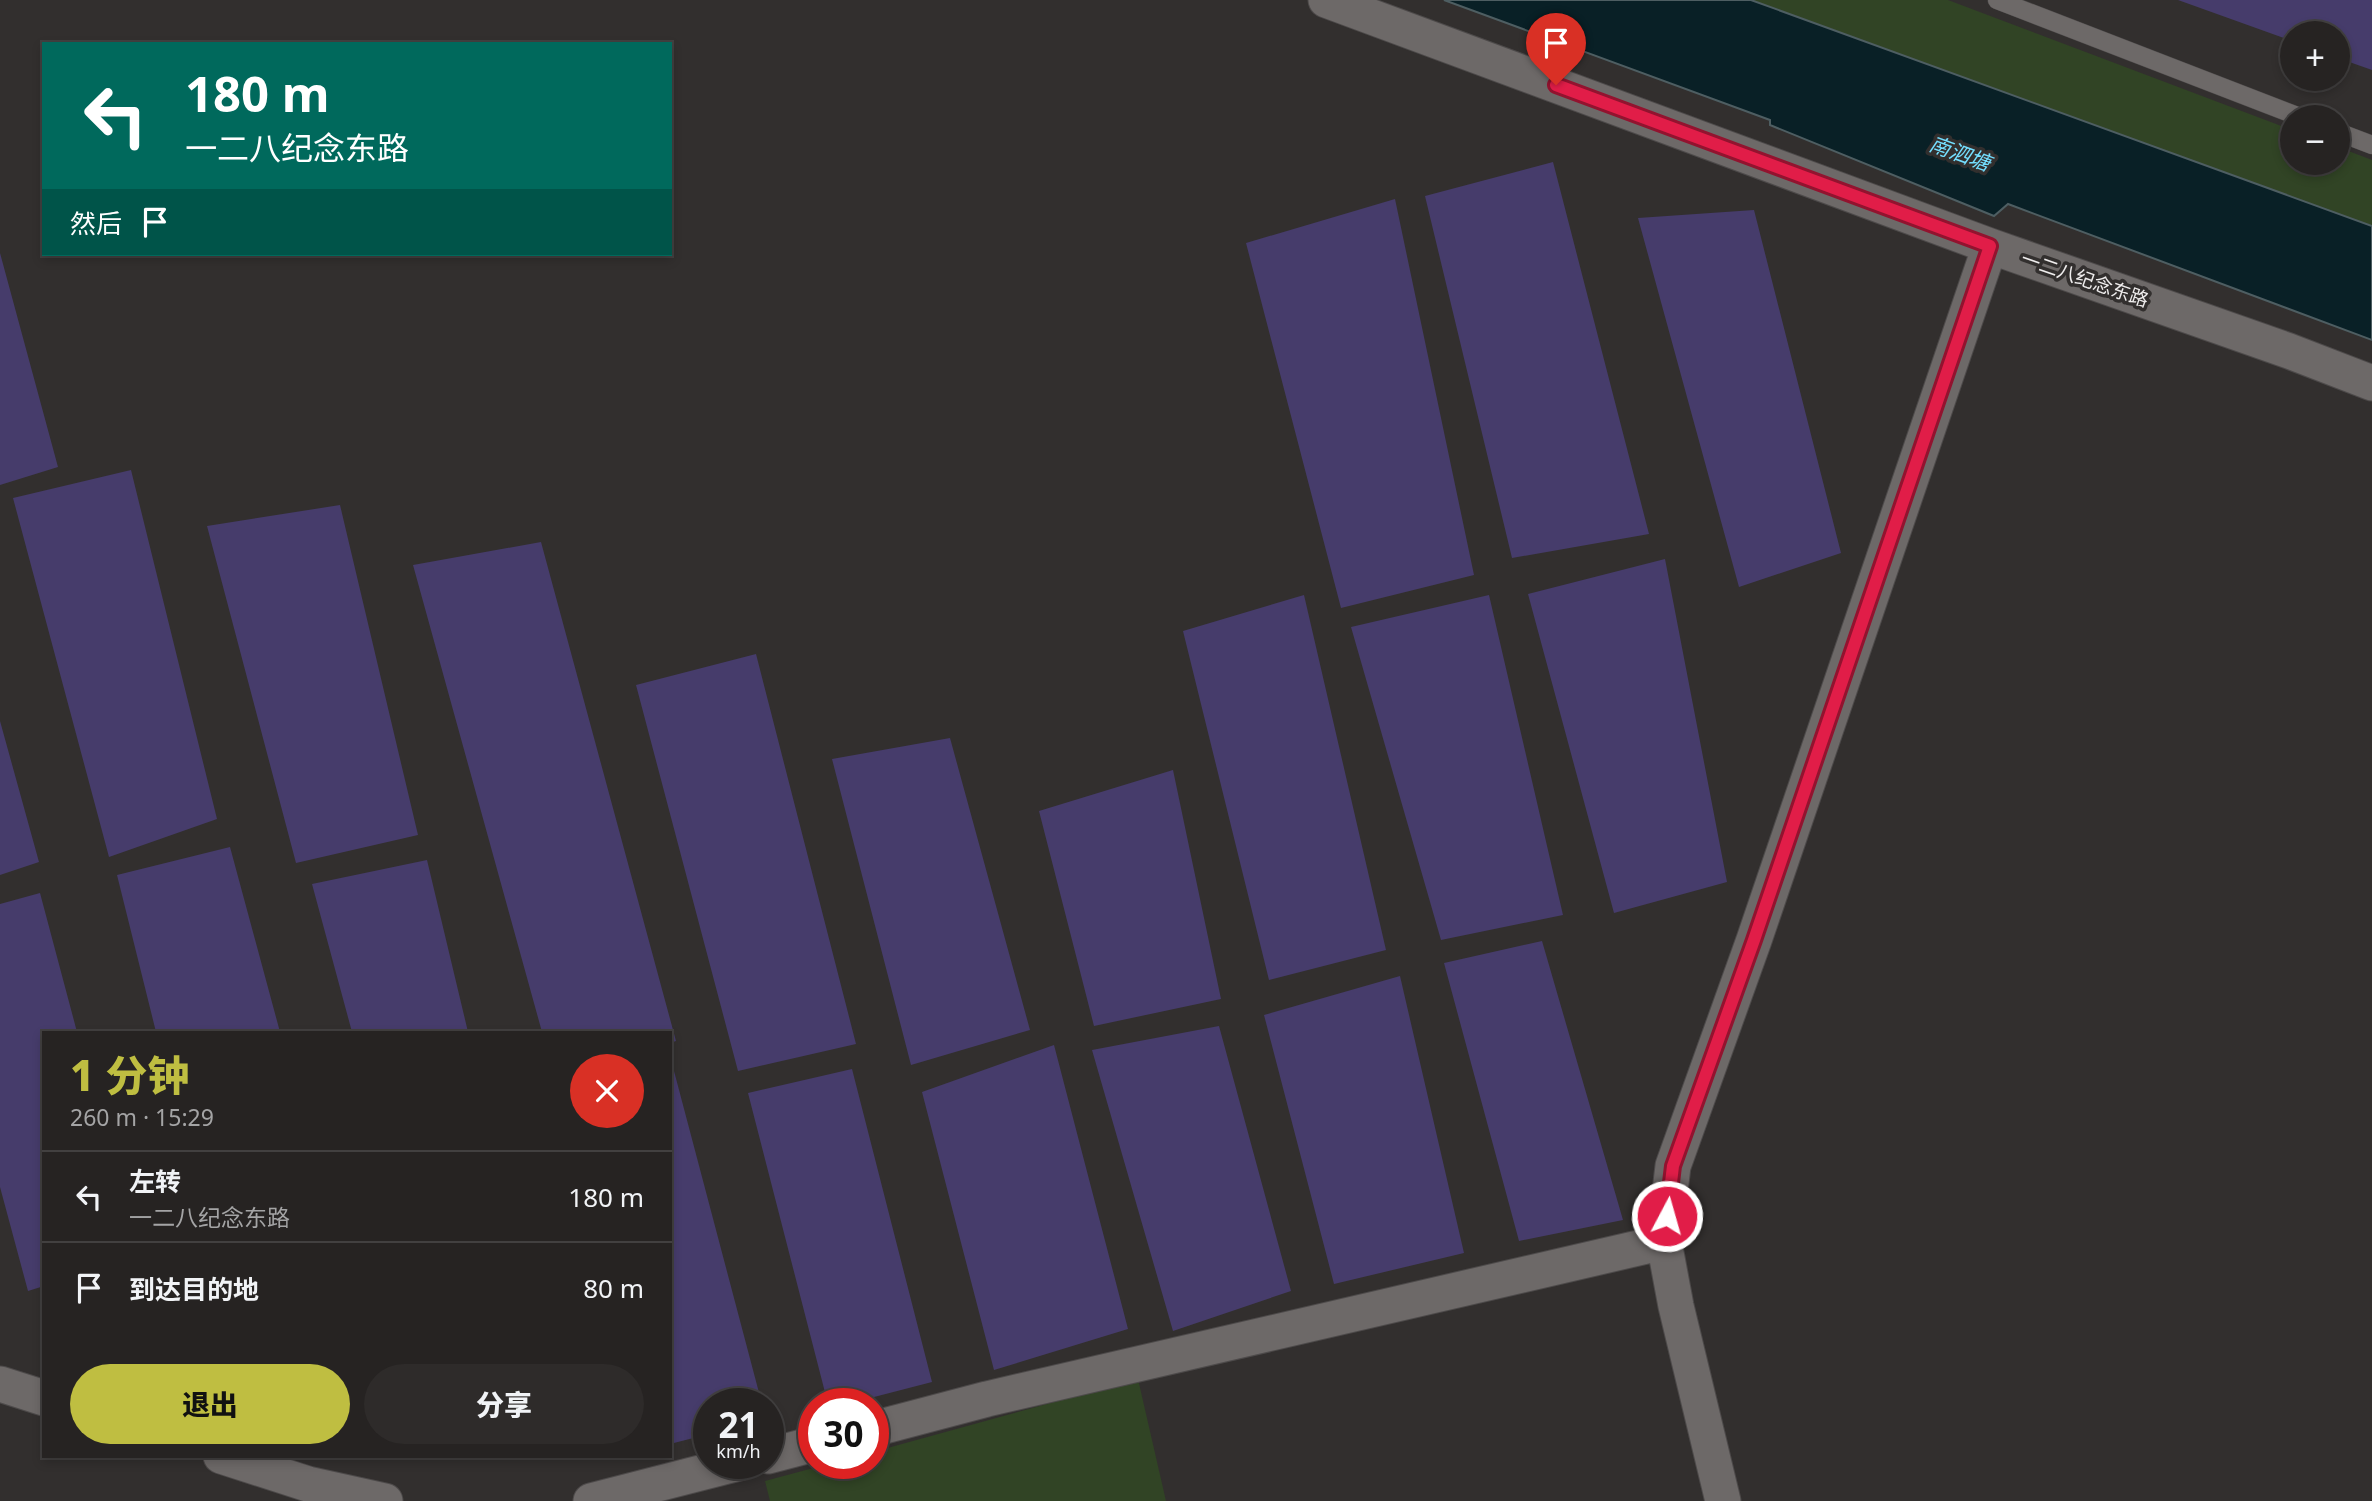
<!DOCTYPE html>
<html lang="zh">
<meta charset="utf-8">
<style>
body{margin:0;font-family:"Noto Sans","Noto Sans SC",sans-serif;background:#2e2b2a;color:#f1f3f6;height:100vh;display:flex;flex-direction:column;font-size:26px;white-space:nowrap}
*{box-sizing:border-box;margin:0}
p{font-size:23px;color:#a4a4a5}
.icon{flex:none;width:38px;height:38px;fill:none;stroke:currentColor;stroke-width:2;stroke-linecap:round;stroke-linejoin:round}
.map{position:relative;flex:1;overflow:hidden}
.details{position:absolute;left:42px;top:1031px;width:630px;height:427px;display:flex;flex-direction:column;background:#262322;border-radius:0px;box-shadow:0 4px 10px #0003,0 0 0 2px #424040}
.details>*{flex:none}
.hud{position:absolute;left:42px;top:42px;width:630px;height:214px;border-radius:0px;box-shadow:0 4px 10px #0003,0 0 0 2px #424040;background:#00695c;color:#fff;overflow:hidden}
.controls{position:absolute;left:2280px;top:21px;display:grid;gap:14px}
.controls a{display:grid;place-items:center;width:70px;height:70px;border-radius:50%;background:#262322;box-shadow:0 4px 10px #0003,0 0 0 2px #424040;font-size:35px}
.speed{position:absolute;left:693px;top:1388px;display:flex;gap:14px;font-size:35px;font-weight:700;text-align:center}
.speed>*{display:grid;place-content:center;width:91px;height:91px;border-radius:50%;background:#262322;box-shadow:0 4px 10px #0003,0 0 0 2px #424040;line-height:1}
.speed small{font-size:18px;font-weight:400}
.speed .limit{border:10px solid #d22;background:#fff;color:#111}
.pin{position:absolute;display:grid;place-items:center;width:60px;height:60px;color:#fff;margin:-72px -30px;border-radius:50% 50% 50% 0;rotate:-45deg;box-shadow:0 0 7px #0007}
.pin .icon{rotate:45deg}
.me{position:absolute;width:77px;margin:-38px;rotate:6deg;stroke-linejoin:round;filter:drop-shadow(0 0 5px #0008)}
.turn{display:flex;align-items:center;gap:24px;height:147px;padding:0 28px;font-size:32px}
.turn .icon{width:91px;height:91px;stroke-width:2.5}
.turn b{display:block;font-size:49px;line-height:60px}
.then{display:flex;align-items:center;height:66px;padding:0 28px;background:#0003;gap:14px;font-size:26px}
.round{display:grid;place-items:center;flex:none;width:74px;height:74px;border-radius:37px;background:#2e2b2a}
.summary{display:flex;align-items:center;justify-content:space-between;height:119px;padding:0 28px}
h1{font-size:42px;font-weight:800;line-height:52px;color:#bfbe41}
.action{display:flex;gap:14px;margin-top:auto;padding:14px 28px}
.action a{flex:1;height:80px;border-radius:42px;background:#bfbe41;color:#111;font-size:28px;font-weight:800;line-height:80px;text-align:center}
.action a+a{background:#2e2b2a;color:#f1f3f6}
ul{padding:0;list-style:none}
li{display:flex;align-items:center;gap:21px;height:91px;padding:0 28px;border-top:2px solid #424040}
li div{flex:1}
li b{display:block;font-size:26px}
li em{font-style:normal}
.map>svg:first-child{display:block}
.green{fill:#314425}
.water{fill:#092026;stroke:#4e5e62;stroke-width:2}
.building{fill:#463c6b}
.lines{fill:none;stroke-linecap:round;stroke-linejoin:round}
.lane-casing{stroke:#4d4a4a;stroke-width:19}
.street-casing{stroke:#4d4a4a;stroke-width:37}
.lane{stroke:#6d6968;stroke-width:18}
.street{stroke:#6d6968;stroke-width:35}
.route-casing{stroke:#92132f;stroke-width:18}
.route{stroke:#e11d48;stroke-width:12}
.labels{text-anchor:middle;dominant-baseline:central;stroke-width:7;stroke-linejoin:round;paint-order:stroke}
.street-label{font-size:19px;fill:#efeded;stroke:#322f2e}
.water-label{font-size:21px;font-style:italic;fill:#74defe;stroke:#322f2e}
</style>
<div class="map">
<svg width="2372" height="1501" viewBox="0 0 2372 1501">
<rect width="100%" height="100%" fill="#322f2e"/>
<path class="green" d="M1752,0H1948L2292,130V163H2338V147L2372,160V226Z
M1138,1379L1166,1501H770L765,1481L832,1463H873V1452Z"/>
<path class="water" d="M1444,0H1751L2372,226V340L2008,204L1994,216L1770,125V120Z"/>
<path class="building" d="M2178,0H2372V70L2338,58V33H2292V41Z
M1553,162L1649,534L1512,558L1425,196Z
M1395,199L1474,575L1341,608L1246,243Z
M1754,210L1841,553L1739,587L1638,218Z
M0,253L58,467L0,485Z
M131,470L217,819L109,857L13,498Z
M340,505L418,835L296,863L207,526Z
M541,542L676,1041L670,1043V1032H542L413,565Z
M1665,559L1727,882L1614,913L1528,594Z
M1304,595L1386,950L1269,980L1183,631Z
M1489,595L1563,915L1441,940L1351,627Z
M756,654L856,1044L738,1071L636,685Z
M0,721L39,862L0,875Z
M950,738L1030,1030L911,1065L832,759Z
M1173,770L1221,999L1094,1026L1039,811Z
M230,847L280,1032H156L117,875Z
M427,860L468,1032H352L312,884Z
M40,893L77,1032H44V1286L28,1291L0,1187V904Z
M1542,941L1623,1220L1519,1241L1444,963Z
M1400,976L1464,1253L1334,1284L1264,1015Z
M1219,1026L1291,1291L1173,1331L1092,1050Z
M1054,1045L1128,1329L994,1370L922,1092Z
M852,1069L932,1382L847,1404H828L748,1093Z
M674,1071L762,1404H709V1434L670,1444V1072Z"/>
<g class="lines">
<defs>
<path id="lane" d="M1997,0L2300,117
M2338,132L2372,145"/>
<path id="street" d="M1326,0L1990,246L2289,351L2372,383
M0,1384L44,1398
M873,1429L987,1399L1664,1242
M221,1456L308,1484L385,1501
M768,1456L814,1444
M591,1501L739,1463
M1723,1501L1676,1306L1664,1242L1673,1166L1754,940L1990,246"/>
</defs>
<use href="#lane" class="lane-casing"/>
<use href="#street" class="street-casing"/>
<use href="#lane" class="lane"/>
<use href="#street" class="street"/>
</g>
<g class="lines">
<defs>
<path id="route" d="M1556,85L1990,246L1754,940L1673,1166L1667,1216"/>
</defs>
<use href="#route" class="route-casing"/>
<use href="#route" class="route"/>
</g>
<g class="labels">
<g class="street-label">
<text transform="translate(2085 279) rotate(19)">一二八纪念东路</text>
</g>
<g class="water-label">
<text transform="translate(1960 153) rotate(20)">南泗塘</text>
</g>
</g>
</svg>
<div class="controls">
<a>+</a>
<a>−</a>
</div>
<div class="speed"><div>21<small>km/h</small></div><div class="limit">30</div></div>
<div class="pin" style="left:1556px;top:85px;background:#d93025"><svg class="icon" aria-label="arrive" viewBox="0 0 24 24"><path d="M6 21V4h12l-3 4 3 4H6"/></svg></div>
<svg class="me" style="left:1667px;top:1216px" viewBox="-20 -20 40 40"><circle r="17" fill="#e11d48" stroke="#fff" stroke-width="3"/><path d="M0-11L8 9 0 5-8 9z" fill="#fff"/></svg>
<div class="hud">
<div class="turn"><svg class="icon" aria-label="left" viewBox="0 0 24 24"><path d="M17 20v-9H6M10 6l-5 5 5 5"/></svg><div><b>180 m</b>一二八纪念东路</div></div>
<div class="then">然后<svg class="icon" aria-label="arrive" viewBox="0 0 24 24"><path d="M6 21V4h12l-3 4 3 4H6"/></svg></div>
</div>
<section class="details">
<div class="summary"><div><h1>1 分钟</h1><p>260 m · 15:29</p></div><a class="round" style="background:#d93025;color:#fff"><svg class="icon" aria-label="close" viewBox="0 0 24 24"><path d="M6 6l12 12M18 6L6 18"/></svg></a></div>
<ul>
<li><svg class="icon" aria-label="left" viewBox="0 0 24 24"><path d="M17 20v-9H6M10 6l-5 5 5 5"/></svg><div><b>左转</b><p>一二八纪念东路</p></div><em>180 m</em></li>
<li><svg class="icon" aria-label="arrive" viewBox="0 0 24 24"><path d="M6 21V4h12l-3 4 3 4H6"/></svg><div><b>到达目的地</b></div><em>80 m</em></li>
</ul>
<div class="action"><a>退出</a><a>分享</a></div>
</section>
</div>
